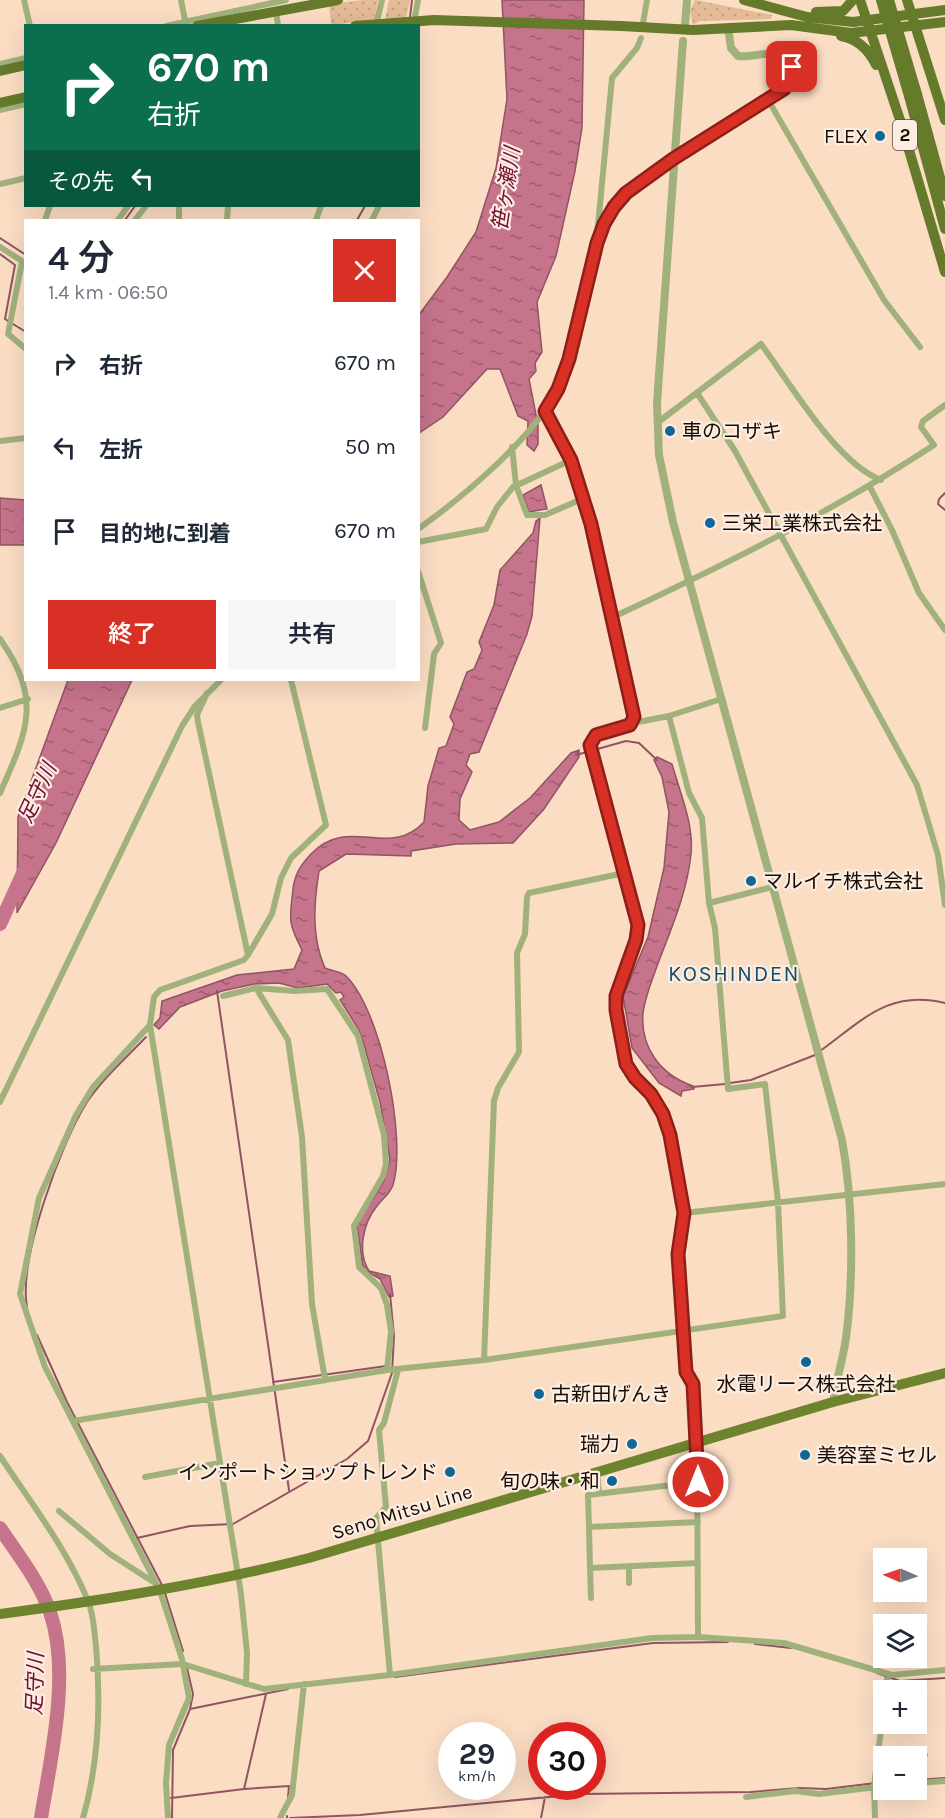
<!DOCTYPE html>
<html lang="ja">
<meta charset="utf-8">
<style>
body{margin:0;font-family:Karla,"Noto Sans JP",sans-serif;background:#f6f6f7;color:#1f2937;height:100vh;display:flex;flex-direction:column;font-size:22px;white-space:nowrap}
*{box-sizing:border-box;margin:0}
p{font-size:20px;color:#747a83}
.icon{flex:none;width:33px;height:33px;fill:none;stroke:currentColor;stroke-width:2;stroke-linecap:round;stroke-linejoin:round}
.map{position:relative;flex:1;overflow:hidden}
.side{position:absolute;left:24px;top:219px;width:396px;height:462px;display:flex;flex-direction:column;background:#fff;border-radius:0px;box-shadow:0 6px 24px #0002}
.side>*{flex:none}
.top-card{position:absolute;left:24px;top:24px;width:396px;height:183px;border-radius:0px;box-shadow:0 6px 24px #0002;background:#0b6e4f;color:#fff;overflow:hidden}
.needle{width:39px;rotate:272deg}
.tools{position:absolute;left:873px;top:1548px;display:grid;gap:12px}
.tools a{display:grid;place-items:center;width:54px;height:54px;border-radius:0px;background:#fff;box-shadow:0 6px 24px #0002;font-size:30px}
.speed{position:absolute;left:438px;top:1722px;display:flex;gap:12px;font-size:30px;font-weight:700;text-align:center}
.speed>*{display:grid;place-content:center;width:78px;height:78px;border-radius:50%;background:#fff;box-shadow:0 6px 24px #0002;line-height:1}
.speed small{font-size:15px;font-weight:400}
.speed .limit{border:9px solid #d22;background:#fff;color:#111}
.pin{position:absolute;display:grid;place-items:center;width:51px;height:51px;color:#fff;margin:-26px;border-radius:12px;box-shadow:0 3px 9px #0006}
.me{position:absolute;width:66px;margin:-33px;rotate:0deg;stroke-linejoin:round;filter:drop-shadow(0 0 4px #0008)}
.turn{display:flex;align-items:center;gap:21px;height:126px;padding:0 24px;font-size:27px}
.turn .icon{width:78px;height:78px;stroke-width:2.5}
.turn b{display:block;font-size:42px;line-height:51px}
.then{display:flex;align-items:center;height:57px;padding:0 24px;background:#0003;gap:12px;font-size:22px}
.round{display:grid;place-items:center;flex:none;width:63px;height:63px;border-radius:0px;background:#f6f6f7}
.headline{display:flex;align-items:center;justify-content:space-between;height:102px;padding:0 24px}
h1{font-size:36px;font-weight:600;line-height:45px}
.action{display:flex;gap:12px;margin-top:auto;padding:12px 24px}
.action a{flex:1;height:69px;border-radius:0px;background:#d93025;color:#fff;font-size:24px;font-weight:600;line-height:69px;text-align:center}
.action a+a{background:#f6f6f7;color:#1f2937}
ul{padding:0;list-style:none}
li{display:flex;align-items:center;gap:18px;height:84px;padding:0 24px}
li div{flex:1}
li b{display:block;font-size:22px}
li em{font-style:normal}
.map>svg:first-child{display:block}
.grass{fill:url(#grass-dots)}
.water{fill:url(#water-ripples);stroke:#905462;stroke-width:1.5}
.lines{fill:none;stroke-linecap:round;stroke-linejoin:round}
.stream{stroke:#905462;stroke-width:2}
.river{stroke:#c5748b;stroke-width:14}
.minor{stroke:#a1b17c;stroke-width:6}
.tertiary{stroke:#a1b17c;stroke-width:8}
.primary{stroke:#6e832e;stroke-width:10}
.trunk{stroke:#667a2b;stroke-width:10}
.trunk-bridge{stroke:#667a2b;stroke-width:10}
.route-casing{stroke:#8d1f18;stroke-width:15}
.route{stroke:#d93025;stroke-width:10}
.poi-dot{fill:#126597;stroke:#fcede1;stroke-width:2}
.labels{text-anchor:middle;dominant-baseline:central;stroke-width:4.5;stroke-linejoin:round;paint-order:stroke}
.shield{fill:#fcede1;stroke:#5b4e45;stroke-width:1.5}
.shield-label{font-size:18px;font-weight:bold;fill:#160a02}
.poi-label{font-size:20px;fill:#160a02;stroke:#fcede1;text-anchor:start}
.street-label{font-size:20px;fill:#160a02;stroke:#fcede1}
.water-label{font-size:21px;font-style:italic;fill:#710b38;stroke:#fcede1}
.quarter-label{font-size:22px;letter-spacing:1.5px;fill:#174c6e;stroke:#fcede1}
</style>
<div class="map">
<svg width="945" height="1818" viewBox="0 0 945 1818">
<defs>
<pattern id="grass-dots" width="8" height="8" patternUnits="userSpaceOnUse" patternTransform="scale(1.5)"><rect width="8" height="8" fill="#e4ba97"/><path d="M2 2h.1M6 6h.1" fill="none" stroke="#c39f80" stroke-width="1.8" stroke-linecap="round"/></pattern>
<pattern id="water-ripples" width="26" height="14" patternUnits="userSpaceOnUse" patternTransform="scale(1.5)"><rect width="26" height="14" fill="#c5748b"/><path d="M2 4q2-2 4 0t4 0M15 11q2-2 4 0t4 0" fill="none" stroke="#9f5d6f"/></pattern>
</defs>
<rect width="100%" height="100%" fill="#fbddc4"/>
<path class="grass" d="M363,0H378L374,20L331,25L329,4Z
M389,0H410L406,18L385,20Z
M695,0L772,15L771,19L700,21L693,25L690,11Z"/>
<path class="water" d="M502,0H584L582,128L575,171L556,256L537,302L542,352L535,363L536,371L529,379L538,425V444L534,451L527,445L528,421L518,416L500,369H487L443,417L419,433L418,316L447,277L476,232L496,168L507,99Z
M541,485L547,509L529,512L523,495Z
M0,498L25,500V545H0Z
M540,518L532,616L527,634L479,752L470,754L466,765L472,772L460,799L459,820L470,830L499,822L530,798L571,753L579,750V757L544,809L513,843L456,844L411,851V856L346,854L319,871C314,903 311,937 325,968C331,971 341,971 346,976C381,1010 407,1138 393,1185C390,1194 382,1199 377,1206C363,1223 357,1252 369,1271L390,1276L393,1296L389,1297L380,1279L363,1269L357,1224L384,1181L390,1160L380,1102L364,1045L359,1030L340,1000L344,997L341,992L336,993L327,984L298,988L279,983L254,984L222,991L180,1007L159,1029L154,1025L160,1018L162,1001L237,975L294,969L302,950C287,921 290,920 293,889C295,873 301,865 311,854C349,814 389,860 424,822L428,786L439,748L446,746L454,724L450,717L467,672L474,669L482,650L479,642L494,605L500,570L533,533L536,521Z
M68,680H132L56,843L17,913L18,817Z
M657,757L672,764C680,793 694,824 691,854C687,894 670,931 656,969C651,983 645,998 643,1013C640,1048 661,1075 693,1086L694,1089L682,1091L681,1096L659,1083L632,1048L623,996L648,937L664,868L669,812L662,777L654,760Z"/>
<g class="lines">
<path class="stream" d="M410,17L412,0
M125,220L135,206
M357,220L365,206
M0,238L26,255
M0,254L15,265L5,319L8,321
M13,324L26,332
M945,493L939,499L938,504L945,510
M576,755L626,741L639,743L657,760
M217,991L289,1490
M820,1051C863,1020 889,989 945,1003
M730,1083L751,1080L815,1055
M692,1087L725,1084
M27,1307C18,1260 61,1143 87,1102C103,1078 126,1058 146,1037
M37,1335L67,1402L162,1585
M273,1382L386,1366
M137,1538L190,1526L233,1524L347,1459L368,1441L392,1373L394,1336L390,1294
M165,1593L183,1651
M755,1644L791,1648
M187,1668L193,1694L190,1709
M877,1673L900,1681L945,1678
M395,1677L653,1643L728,1642
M916,1780L945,1778
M244,1789L289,1786L288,1798
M171,1798L244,1789L266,1694
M172,1818L173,1750L190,1709L288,1689
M287,1818V1816
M290,1818L360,1815L580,1794L751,1792L800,1788L826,1789L884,1782
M541,1818L545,1797"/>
<path class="river" d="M0,924L25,869
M0,1528C18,1555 39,1581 50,1612C71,1673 51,1756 41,1818"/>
<path class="minor" d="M24,0L30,26
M181,0L186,26
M276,11L278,26
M414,22L418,0
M643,23L647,0
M376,25L382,0
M166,26L286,0
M0,64L26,58
M767,98L884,300L920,347
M0,110L26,104
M0,184L26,178
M179,206V220
M45,220L50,206
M118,220L128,206
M135,220L146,206
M227,220L228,206
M316,220L321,206
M372,220L379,206
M597,236L612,78L637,48L641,38
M0,247L25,263
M22,262L8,334L26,349
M697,393L735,451L917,785L938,855L945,905
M545,411L571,460L591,524L634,717L630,725L596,735L590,745L638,925L636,940L616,996V1010L626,1064L635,1079L652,1094L663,1115L670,1135L684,1213L678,1254L686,1372L693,1384L697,1442L698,1637
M657,423L761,344C791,384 836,463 881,480
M0,441L26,438
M512,447L516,485L527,515H545L582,499
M870,487L892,530L919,593L945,630
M418,529C463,497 531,440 557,391C588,333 579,241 625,194C638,180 657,170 673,159
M418,542L486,529L497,507L513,487L571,460
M418,571L441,643L434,654L425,728
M611,618C722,566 832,512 934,445L921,427L923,421L945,405
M0,639C43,700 27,732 0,793
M207,693L197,715L198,722L248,955
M0,708L28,699
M633,723L669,716L721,699
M709,903L772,887
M256,988L288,1040L302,1137L312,1304L325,1379
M223,996L256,988L295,991L327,989L358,1036L384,1135L386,1164L383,1176L354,1226L359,1267L381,1288L387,1305L391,1331L387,1370
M150,1025L93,1087L76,1115L39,1198L20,1294L45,1367L160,1591L182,1659L189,1698L169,1745L166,1783L168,1818
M0,1102L182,726L195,706L221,680
M684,1213L945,1184
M484,1360L494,1101L498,1088L519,1052L517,953L525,934L527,897L529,893L624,873
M73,1421L387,1370L484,1360L783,1316L778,1202L765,1084L728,1089L715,928L709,903L702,818L689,793L669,716
M0,1456C31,1503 67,1549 88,1601C94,1615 94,1631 96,1646C101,1703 99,1762 83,1818
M597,1472L599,1493
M145,1477L220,1463
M59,1511L110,1554L155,1583
M698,1522L589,1527L590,1568L698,1563
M589,1527L588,1495L697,1482
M590,1568L591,1598
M629,1583V1566
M93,1669L183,1664L264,1689L390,1675L652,1638L698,1637L784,1643L892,1675L945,1670
M390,1675L376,1518L386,1507L379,1430L384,1423L398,1370
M246,1684L247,1653L241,1594L150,1025L154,997L160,990L244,960L248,955L272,914L281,878L291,858L326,825L291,680
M885,1690L888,1674
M877,1756L925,1755
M916,1783L945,1781
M746,1797L795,1791L819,1794L884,1786
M280,1818L292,1795L304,1684
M875,1818L874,1786L884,1706"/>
<path class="tertiary" d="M685,25L687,0
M683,41L657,403L659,455L673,522L842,1140C853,1200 854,1278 846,1338C843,1360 836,1380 833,1402
M673,159L784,89C789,83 795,76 792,67C784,43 755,59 738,56L731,48L728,28"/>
<path class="primary" d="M0,1614C104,1600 207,1584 309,1558L833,1402L945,1373"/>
<path class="trunk" d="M744,0L807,17L853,22L945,10
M860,0L901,123L945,272
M907,0L945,120
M816,12L843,11L853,0
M621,26L693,30L791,25L851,33L945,22
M841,36C858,39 869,50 876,65
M0,71L26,65
M917,94L945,196
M909,96L945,229
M0,103L26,97"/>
<path class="trunk-bridge" d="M881,0L909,96
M889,0L917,94
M197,26L338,0
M355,26L434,20L621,26"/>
</g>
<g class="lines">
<defs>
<path id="route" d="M698,1482L693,1384L686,1372L678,1254L684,1213L670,1135L663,1114L651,1094L635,1078L626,1064L616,1010V996L636,940L638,925L590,745L596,735L630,725L634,717L591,524L571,460L545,411L558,389L569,359L597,243L604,224L614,207L626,193L673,159L784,89L792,76V67"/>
</defs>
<use href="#route" class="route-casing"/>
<use href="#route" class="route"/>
</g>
<g class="poi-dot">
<circle cx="880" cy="136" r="6"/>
<circle cx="670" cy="431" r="6"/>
<circle cx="710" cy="523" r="6"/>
<circle cx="751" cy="881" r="6"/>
<circle cx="806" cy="1362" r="6"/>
<circle cx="539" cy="1394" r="6"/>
<circle cx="632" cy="1444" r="6"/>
<circle cx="805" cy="1455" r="6"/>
<circle cx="450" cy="1472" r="6"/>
<circle cx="612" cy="1481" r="6"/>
</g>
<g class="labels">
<rect class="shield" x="893" y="120" width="24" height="30" rx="4.5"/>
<g class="shield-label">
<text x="905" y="135">2</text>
</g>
<g class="poi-label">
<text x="868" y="136" text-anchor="end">FLEX</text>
<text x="682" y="431">車のコザキ</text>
<text x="722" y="523">三栄工業株式会社</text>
<text x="763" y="881">マルイチ株式会社</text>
<text x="806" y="1384" text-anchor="middle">水電リース株式会社</text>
<text x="551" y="1394">古新田げんき</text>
<text x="620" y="1444" text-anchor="end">瑞力</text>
<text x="817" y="1455">美容室ミセル</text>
<text x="438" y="1472" text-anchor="end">インポートショップトレンド</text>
<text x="600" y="1481" text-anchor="end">旬の味・和</text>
</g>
<g class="street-label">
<text transform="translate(402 1512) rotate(-17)">Seno Mitsu Line</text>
</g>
<g class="water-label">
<text transform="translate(506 189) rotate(-81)">笹ヶ瀬川</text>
<text transform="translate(37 793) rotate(-65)">足守川</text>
<text transform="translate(35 1684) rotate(-88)">足守川</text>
</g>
<g class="quarter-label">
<text x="734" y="974">KOSHINDEN</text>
</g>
</g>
</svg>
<div class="tools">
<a><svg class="needle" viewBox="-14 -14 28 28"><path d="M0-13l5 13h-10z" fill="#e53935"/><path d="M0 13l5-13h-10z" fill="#747a83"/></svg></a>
<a><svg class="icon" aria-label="layers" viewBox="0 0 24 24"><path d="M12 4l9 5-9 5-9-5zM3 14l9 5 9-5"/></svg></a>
<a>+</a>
<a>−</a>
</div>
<div class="speed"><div>29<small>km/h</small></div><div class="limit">30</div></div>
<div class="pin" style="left:792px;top:67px;background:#d93025"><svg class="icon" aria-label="arrive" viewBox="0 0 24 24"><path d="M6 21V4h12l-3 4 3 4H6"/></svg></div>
<svg class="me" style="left:698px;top:1482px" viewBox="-20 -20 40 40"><circle r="17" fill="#d93025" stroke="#fff" stroke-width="3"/><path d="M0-11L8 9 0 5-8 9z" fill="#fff"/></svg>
<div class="top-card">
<div class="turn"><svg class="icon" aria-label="right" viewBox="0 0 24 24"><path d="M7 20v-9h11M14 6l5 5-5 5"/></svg><div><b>670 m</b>右折</div></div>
<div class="then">その先<svg class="icon" aria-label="left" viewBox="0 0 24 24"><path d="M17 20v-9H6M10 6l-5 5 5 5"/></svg></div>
</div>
<section class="side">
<div class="headline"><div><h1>4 分</h1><p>1.4 km · 06:50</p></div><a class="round" style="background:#d93025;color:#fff"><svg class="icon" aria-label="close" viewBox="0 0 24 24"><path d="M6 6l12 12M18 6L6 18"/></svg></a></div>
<ul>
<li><svg class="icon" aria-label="right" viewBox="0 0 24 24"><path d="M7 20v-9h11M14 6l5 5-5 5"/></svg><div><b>右折</b></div><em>670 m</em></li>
<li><svg class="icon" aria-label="left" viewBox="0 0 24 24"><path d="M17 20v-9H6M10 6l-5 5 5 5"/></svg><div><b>左折</b></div><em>50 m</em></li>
<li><svg class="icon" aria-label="arrive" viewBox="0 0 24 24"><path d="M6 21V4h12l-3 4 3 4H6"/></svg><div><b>目的地に到着</b></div><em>670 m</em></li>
</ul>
<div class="action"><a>終了</a><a>共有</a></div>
</section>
</div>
